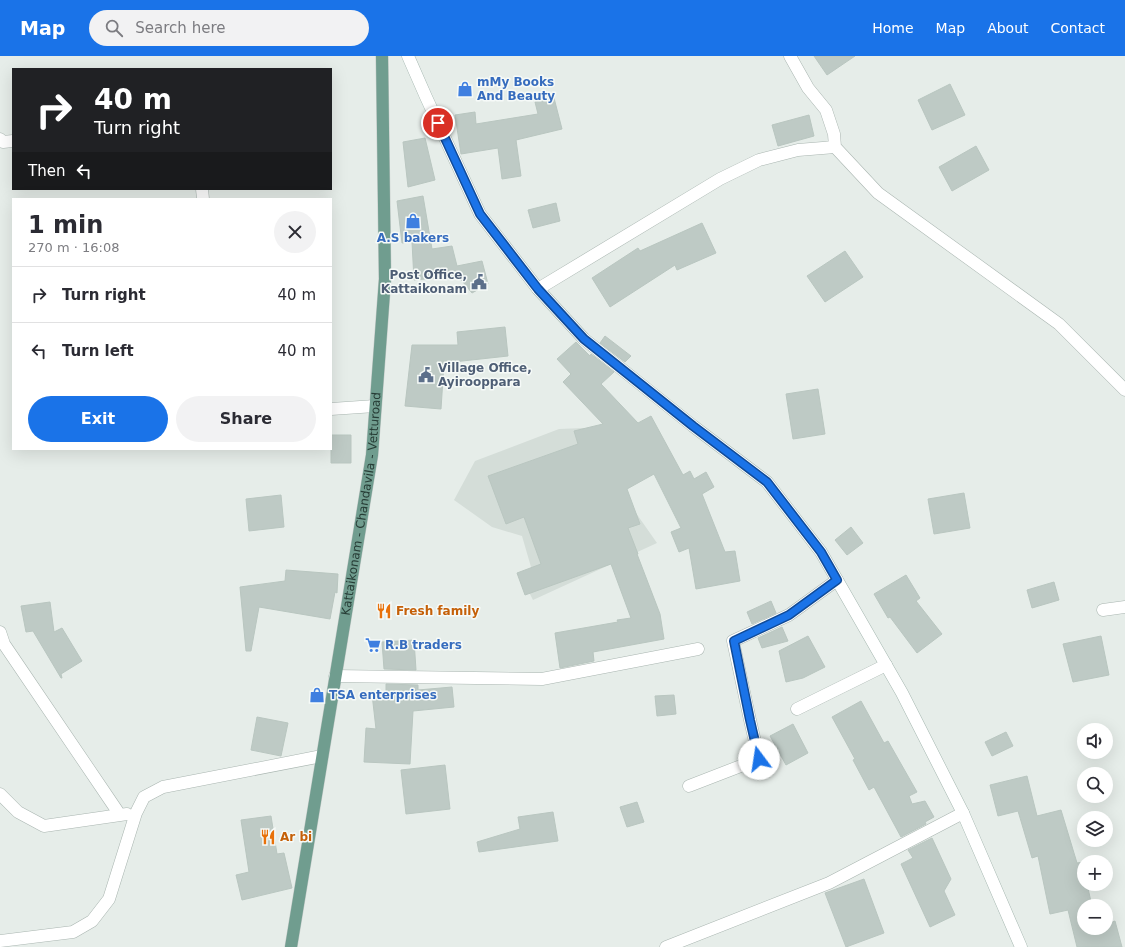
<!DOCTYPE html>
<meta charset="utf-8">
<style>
body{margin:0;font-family:"DejaVu Sans",sans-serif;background:#f2f2f3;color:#2b2b33;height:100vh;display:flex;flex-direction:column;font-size:15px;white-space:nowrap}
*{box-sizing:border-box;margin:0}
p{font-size:13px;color:#7c7c81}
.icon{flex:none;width:22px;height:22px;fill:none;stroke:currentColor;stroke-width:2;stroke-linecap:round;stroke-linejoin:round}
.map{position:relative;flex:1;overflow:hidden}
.sheet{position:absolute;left:12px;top:142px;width:320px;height:252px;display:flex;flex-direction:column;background:#fff;border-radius:0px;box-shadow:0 4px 16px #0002}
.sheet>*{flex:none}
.banner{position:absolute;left:12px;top:12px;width:320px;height:122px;border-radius:0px;box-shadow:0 4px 16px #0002;background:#202124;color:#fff;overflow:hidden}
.buttons{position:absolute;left:1077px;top:667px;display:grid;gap:8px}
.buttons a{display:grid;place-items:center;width:36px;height:36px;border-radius:50%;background:#fff;box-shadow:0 4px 16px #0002;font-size:20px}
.pin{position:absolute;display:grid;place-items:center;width:34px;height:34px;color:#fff;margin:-17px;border:2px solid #fff;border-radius:50%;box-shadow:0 1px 4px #0007}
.me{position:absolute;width:44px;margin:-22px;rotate:346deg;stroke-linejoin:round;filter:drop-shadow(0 0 3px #0008)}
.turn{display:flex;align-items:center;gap:14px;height:84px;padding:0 16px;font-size:18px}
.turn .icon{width:52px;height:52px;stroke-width:2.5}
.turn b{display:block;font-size:28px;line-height:34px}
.then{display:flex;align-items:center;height:38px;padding:0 16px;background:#0003;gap:8px;font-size:15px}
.round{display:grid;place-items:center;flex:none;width:42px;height:42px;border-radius:21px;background:#f2f2f3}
.summary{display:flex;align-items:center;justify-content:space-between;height:68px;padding:0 16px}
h1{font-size:24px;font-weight:800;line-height:30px}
.button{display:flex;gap:8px;margin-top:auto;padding:8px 16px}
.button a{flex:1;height:46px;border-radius:24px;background:#1a73e8;color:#fff;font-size:16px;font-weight:800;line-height:46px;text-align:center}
.button a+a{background:#f2f2f3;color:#2b2b33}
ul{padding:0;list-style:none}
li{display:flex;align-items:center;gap:12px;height:56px;padding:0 16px;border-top:1px solid #e1e1e2}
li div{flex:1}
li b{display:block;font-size:15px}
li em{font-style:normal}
header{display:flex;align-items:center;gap:24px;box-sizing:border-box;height:56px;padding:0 20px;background:#1a73e8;color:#fff}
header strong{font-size:19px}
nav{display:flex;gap:22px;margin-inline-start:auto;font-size:14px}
.search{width:280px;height:36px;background:#f2f2f3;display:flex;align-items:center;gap:10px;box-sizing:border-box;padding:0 14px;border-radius:22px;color:#7c7c81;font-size:15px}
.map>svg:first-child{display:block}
.built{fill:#d4ddd8}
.building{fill:#becac5;stroke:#b9c6c0}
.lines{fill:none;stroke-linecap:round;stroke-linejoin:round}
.street-casing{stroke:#a9b5b0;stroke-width:13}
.secondary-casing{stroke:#a5b7b0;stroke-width:13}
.primary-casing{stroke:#c3c9c7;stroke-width:13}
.street{stroke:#fff;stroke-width:12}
.secondary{stroke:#fff;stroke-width:12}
.primary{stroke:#709d8f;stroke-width:12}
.route-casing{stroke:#114b97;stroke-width:10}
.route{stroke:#1a73e8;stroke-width:7}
.labels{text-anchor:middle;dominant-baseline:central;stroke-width:3;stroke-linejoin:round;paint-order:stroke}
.shop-label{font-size:12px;font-weight:bold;fill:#366cbe;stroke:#f6faf8;text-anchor:start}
.service-label{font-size:12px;font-weight:bold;fill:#4e5e75;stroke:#f6faf8;text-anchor:end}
.street-label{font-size:12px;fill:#273d36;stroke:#f6faf8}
.food-label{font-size:12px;font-weight:bold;fill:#c56008;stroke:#f6faf8;text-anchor:start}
</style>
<header>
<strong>Map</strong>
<div class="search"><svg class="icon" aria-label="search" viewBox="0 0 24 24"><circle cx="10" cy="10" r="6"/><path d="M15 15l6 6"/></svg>Search here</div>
<nav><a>Home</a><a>Map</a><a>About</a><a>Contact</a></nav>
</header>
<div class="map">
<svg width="1125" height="891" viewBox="0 0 1125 891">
<rect width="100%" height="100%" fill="#e6ede9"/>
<path class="built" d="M584,372L617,430L657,487L533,544L526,530L531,511L522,480L492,471L454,444L475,405L559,373Z"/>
<path class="building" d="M814,0H855L827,19Z
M950,28L965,59L932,74L918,44Z
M554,42L562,73L516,84L521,120L502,123L498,92L461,98L455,59L475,56L476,68L538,58L535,46Z
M809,59L814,80L778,90L772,69Z
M425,82L435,124L408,131L403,86Z
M976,90L989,114L952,135L939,111Z
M423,140L432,193L452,190L457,210L482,205L488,228L472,237L458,220L414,224L412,186L402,187L397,145Z
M556,147L560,165L533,172L528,154Z
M702,167L716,197L677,214L675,209L610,251L592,222L638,192L640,195Z
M845,195L863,221L825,246L807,220Z
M505,271L508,300L444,307L441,353L405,350L412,289H458L457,276Z
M605,280L631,300L625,306L600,287Z
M576,286L590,300L591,298L614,316L601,328L638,367L651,360L683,419L690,415L694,423L706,416L714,431L702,438L725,496L735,495L740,525L696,533L689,492L679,496L671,476L681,472L654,418L627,433L640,468L628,472L638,498H637L660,558L664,583L593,596L594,605L560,612L555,577L618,566L617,564L631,562L611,508L525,539L517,517L541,508L524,461L506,468L488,420L578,388L574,375L603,368L563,326L571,318L557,303Z
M818,333L825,378L793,383L786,338Z
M331,379H351V407H331Z
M964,437L970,472L934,478L928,443Z
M281,439L284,471L249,475L246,443Z
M851,471L863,487L847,499L835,484Z
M286,514L338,518L337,537L335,536L330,563L259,551L251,595H246L240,531L285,525Z
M906,519L920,542L916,545L942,578L917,597L890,561L888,562L874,538Z
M1054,526L1059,544L1032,552L1027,534Z
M771,545L776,557L752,568L747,556Z
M50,546L54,576L62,572L82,605L61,618L62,622H61L33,575L26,576L21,550Z
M782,571L788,585L762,592L758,582Z
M808,580L825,611L803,622L786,626L779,595Z
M1101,580L1109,619L1073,626L1063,588Z
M414,584L416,614L384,613L382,586Z
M386,628L418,629V634L452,631L454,651L413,655L410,708L364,706L366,672L376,673L372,638L386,637Z
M674,639L676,658L657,660L655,640Z
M861,645L884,687L888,685L917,736L909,740L912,748L925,745L934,761L925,766L926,768L901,781L874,731L869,734L853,704L855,703L832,661Z
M257,661L288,667L281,700L251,694Z
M793,668L808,697L786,709L770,680Z
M1006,676L1013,690L992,700L985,686Z
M445,709L450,753L406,758L401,714Z
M1027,720L1037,760L1061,754L1077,807L1084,806V828H1087L1092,850H1084V872H1106V868L1115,865L1122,891H1077L1068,854L1050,858L1038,800L1032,802L1018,755L998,760L990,729Z
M637,746L644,766L627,771L620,751Z
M553,756L558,785L479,796L477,786L520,773L518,761Z
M271,760L277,798L284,797L292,832L242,844L236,819L249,816L241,764Z
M932,782L951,823L944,835L955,859L930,871L901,808L913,802L908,794Z
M864,823L884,877L846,891L825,837Z"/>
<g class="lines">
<defs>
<path id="street" d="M790,0L808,32L826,54L834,78L835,91
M0,83L3,86L13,85
M202,133L203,143
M538,233L720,123L759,104L798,94L835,91L878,137L1059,268L1125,334
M331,353L375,350
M1103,554L1125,551
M0,576L4,588L120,759
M335,620L542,623L698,593
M797,653L886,609
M689,730L759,703L750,664L733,585L789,559L837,524
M0,738L18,756L44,770L127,758
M0,885L73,876L92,865L109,843L136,757L144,741L163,731L322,700
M666,891L829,827L963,757"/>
<path id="secondary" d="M408,0L426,41L480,158L538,233L584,283L693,370L767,426L821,496L902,637L963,757L1021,891"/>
<g id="primary">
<path id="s1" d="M291,891L372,399L385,223L382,0"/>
</g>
</defs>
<use href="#street" class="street-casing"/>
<use href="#secondary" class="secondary-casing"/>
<use href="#primary" class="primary-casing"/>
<use href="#street" class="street"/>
<use href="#secondary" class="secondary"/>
<use href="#primary" class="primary"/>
</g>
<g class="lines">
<defs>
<path id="route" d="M438,67L480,158L538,233L584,283L693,370L767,426L821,496L837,524L789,559L734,585L750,664L759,703"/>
</defs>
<use href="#route" class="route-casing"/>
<use href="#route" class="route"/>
</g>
<defs>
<symbol id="shop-bare" viewBox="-9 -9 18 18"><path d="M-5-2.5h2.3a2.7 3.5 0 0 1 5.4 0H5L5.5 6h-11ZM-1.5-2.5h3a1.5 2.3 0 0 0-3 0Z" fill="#3f7fe0" stroke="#f6faf8" stroke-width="2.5" paint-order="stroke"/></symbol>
<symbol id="civic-bare" viewBox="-9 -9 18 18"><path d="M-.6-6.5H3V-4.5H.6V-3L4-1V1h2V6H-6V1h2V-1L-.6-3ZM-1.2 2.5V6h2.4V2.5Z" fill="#5c6f8a" stroke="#f6faf8" stroke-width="2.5" paint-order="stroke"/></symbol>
<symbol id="restaurant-bare" viewBox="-9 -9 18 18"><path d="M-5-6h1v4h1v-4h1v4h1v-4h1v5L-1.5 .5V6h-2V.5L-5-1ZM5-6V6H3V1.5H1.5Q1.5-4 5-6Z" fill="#e8710a" stroke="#f6faf8" stroke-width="2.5" paint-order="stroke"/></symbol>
<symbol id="supermarket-bare" viewBox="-9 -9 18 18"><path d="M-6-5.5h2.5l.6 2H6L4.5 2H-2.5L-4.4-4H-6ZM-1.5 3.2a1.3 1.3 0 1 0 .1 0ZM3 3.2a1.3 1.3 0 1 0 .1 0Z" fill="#3f7fe0" stroke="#f6faf8" stroke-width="2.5" paint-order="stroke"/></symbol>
</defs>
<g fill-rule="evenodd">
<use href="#shop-bare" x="454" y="22" width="22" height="22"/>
<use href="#shop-bare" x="402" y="154" width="22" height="22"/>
<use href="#civic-bare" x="468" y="215" width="22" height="22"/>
<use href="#civic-bare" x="415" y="308" width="22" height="22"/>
<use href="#restaurant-bare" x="373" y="544" width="22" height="22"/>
<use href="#supermarket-bare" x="362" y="578" width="22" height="22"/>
<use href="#shop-bare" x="306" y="628" width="22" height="22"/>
<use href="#restaurant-bare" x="257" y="770" width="22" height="22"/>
</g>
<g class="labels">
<g class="shop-label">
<text x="477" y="26">mMy Books<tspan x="477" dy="14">And Beauty</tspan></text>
<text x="413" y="182" text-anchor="middle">A.S bakers</text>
<text x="385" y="589">R.B traders</text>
<text x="329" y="639">TSA enterprises</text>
</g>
<g class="service-label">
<text x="467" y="219">Post Office,<tspan x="467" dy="14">Kattaikonam</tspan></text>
<text x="438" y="312" text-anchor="start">Village Office,<tspan x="438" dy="14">Ayirooppara</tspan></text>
</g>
<g class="street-label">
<text stroke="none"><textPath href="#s1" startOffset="449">Kattaikonam - Chandavila - Vetturoad</textPath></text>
</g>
<g class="food-label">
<text x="396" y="555">Fresh family</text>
<text x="280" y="781">Ar bi</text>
</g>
</g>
</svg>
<div class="buttons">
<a><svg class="icon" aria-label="sound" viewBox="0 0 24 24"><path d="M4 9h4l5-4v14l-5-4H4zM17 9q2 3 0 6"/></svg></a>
<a><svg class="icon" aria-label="search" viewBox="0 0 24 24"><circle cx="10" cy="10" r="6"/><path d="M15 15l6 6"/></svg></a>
<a><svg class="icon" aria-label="layers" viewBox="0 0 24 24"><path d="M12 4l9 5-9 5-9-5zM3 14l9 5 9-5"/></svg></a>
<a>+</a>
<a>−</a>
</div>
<div class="pin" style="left:438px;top:67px;background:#d93025"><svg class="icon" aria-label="arrive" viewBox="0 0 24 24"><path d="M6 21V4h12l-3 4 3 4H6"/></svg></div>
<svg class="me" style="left:759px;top:703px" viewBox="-20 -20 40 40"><circle r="19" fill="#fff"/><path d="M0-13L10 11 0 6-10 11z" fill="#1a73e8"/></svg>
<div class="banner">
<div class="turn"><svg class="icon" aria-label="right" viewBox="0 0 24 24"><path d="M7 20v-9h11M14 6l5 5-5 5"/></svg><div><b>40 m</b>Turn right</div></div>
<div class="then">Then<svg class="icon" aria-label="left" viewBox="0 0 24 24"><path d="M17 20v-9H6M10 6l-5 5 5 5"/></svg></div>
</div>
<section class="sheet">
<div class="summary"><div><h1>1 min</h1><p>270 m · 16:08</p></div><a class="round"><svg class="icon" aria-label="close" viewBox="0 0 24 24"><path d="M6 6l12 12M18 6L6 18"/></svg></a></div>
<ul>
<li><svg class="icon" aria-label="right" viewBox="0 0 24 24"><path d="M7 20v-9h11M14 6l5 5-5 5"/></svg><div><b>Turn right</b></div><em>40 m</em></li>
<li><svg class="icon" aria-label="left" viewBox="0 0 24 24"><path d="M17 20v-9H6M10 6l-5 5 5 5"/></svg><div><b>Turn left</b></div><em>40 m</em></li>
</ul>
<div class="button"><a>Exit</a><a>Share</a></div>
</section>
</div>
